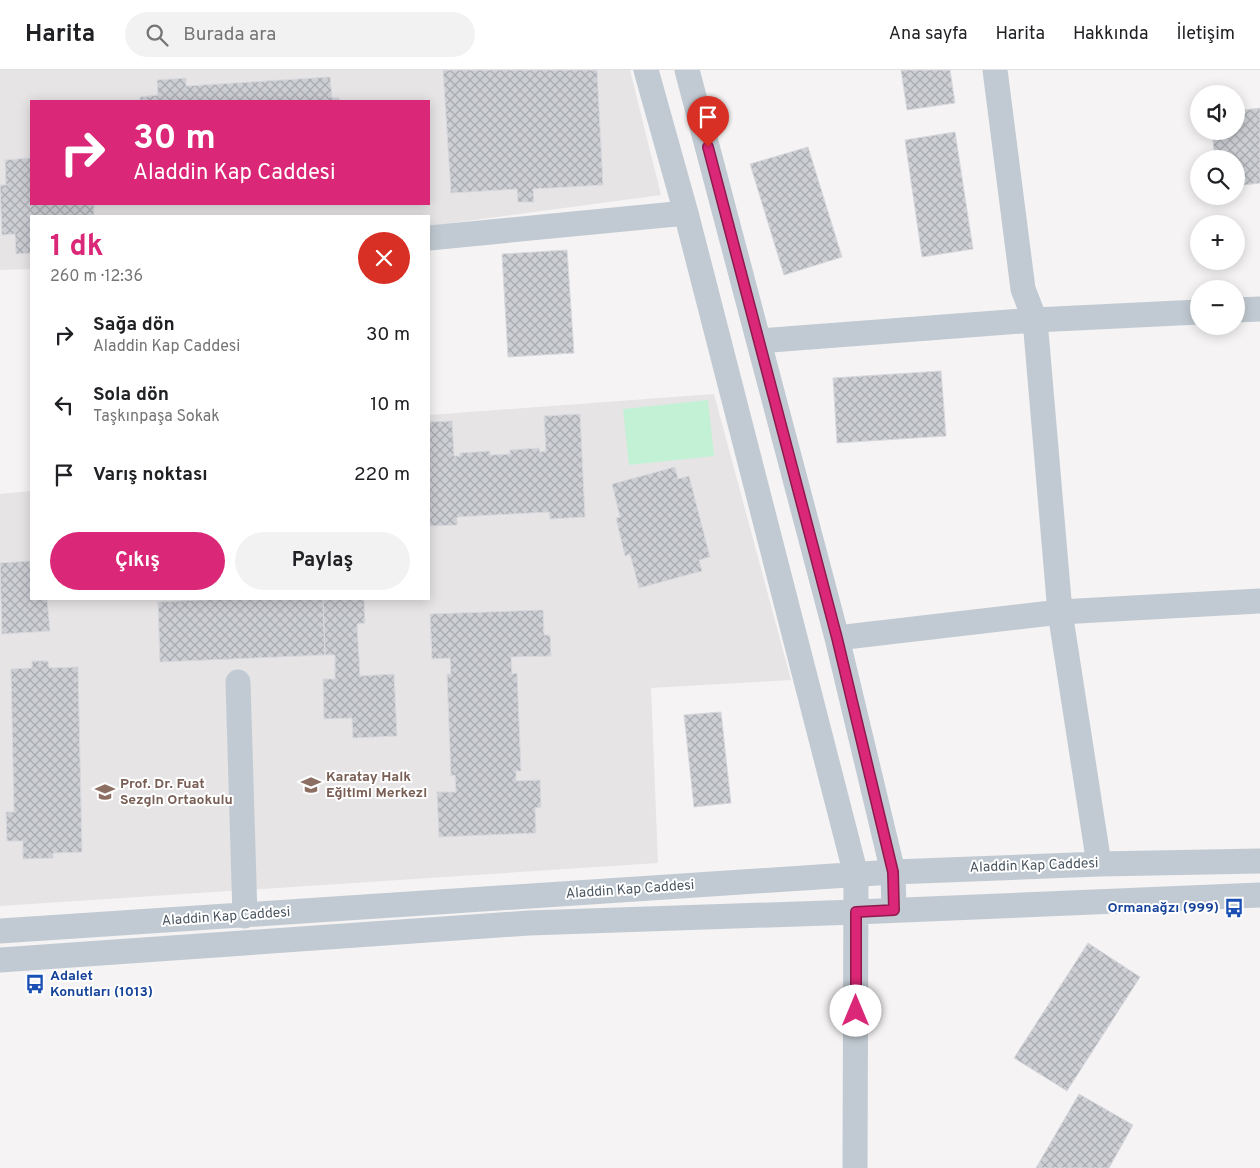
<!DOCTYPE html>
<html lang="tr">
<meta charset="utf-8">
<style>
body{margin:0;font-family:Overpass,sans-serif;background:#f2f2f2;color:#202124;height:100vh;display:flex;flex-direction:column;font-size:19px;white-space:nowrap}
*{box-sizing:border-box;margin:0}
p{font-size:16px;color:#757577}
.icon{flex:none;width:28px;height:28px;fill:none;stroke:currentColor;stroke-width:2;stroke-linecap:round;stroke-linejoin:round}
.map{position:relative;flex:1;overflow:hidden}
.sheet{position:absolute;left:30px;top:145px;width:400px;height:385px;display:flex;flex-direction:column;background:#fff;border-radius:0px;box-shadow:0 2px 12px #0003}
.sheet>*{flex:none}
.guide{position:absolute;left:30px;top:30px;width:400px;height:105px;border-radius:0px;box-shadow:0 2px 12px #0003;background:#db2777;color:#fff;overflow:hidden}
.buttons{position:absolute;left:1190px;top:15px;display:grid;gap:10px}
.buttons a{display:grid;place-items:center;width:55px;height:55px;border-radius:50%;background:#fff;box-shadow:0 2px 12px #0003;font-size:25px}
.pin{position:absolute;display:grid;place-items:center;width:42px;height:42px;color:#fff;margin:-51px -21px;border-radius:50% 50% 50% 0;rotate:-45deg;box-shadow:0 0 5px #0007}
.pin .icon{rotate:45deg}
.me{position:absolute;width:55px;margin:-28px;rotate:0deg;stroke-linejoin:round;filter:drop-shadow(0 0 4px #0008)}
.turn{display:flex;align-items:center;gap:18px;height:105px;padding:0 20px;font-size:22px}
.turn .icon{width:65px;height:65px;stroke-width:2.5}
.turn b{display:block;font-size:35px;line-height:42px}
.round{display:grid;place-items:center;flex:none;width:52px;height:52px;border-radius:26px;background:#f2f2f2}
.summary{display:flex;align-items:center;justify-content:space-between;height:85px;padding:0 20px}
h1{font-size:30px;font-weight:700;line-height:38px;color:#db2777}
.button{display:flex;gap:10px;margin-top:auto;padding:10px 20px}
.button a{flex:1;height:58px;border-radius:30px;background:#db2777;color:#fff;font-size:20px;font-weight:700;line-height:58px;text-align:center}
.button a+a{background:#f2f2f2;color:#202124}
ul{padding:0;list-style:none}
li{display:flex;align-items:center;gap:15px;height:70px;padding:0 20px}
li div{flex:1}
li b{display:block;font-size:19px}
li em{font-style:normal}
header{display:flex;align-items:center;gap:30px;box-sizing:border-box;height:70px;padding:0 25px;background:#fff;border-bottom:1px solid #e0e0e0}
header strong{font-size:24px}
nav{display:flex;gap:28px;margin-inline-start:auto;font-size:18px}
.search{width:350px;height:45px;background:#f2f2f2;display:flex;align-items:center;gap:12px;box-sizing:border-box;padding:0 18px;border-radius:28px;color:#757577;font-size:19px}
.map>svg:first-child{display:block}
.education{fill:#e6e4e5;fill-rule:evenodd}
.garden{fill:#c3f1d5}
.building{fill:url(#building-cross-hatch);stroke:#d7d9de}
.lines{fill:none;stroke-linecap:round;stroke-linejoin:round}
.minor{stroke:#c1cad2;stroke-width:25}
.route-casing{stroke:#8e194d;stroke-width:12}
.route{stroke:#db2777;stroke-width:9}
.labels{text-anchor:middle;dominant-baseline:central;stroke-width:4;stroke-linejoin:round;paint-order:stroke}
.education-label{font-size:14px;font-weight:bold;fill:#785e54;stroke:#fff;text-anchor:start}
.street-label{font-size:14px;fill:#4a5661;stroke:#fff}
.transit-label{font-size:14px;font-weight:bold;fill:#164399;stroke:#fff;text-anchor:end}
</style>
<header>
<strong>Harita</strong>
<div class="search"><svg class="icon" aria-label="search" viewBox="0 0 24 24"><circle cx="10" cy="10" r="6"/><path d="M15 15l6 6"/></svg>Burada ara</div>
<nav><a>Ana sayfa</a><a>Harita</a><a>Hakkında</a><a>İletişim</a></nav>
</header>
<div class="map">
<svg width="1260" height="1098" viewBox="0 0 1260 1098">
<defs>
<pattern id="building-cross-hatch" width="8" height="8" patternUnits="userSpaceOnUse" patternTransform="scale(1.25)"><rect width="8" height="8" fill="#cdcfd5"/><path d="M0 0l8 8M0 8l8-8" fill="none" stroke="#a8abb0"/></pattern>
</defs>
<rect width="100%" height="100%" fill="#f5f3f3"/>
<path class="education" d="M0,0H630L661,125L429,156V146H31V199L0,200ZM31,31H429V134H31Z
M714,324L791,610L651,618L658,793L0,836V424L31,421V529H429V345Z"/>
<path class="garden" d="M708,330L714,386L629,395L623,339Z"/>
<path class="building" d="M443,0H597L603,115L533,119L534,132H518L517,119L451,123Z
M901,0H950L955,33L907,40Z
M330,7L332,28H339V31H140V27L158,25L157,10L186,8V16Z
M1260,38V113L1236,116V89H1215L1212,61H1236V41Z
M955,62L973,179L922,187L905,70Z
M808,77L842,187L784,205L750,94Z
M31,88V134H94V146H31V183L16,184L15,164L2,165L0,115H6L5,90Z
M567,180L574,283L508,287L502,184Z
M941,301L946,366L837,373L833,308Z
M580,344L585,447L550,449L549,442L457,447V455L429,456V352L452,351L454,386H460V383L490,381V385L510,384V380L539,378L540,382L546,381L544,346Z
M675,397L678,409L689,406L710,487L699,490L702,501L639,518L630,484L625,486L616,448L620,447L612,414Z
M31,491V529H47L50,561L2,564L0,493Z
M223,529H323L325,585L160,592L158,532Z
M323,529H364L365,553L357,554L360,606L394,604L397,666L353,668L352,648L324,649L323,609H335V585H325Z
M543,540L544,565H550L551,586L511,587L512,604L517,603L521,701H516V711L540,710L541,737L535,738L536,763L439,767L437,722H456L455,705L451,706L447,604H451L450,588L432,589L430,544Z
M32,591H48L49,598L78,597L82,782L53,783V788L23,789V771H7L6,742H14L11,599L32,598Z
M721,642L731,733L694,737L684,645Z
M1088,873L1140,907L1067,1021L1014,988Z
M1079,1024L1133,1055L1109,1098H1036Z"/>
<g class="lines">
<path class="minor" d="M646,0L686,143L856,805L855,1098
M687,0L837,568L893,802L894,840
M995,0L1023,219L1035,250L1060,542L1099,794
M429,168L686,143
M1236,240L1260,239
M759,271L1035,250L1199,242
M837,568L1060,542L1260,531
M238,612L245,846
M0,861L893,802L1099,794L1260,791
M0,890L529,853L856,842L1260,825"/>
</g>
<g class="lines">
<defs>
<path id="route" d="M708,77L837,568L893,802L894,840L856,842V941"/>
</defs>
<use href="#route" class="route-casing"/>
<use href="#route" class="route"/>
</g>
<defs>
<symbol id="school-bare" viewBox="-9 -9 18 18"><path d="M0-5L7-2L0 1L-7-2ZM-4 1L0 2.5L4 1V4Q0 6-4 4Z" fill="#8d6e63" stroke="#fff" stroke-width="2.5" paint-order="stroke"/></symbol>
<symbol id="bus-bare" viewBox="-9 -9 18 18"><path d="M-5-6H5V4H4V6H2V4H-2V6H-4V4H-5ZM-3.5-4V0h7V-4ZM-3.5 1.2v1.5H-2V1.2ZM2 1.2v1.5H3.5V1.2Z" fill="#1a4fb4" stroke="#fff" stroke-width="2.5" paint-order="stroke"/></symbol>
</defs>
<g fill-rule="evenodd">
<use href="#school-bare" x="297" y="701" width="28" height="28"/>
<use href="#school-bare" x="91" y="708" width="28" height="28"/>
<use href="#bus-bare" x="1220" y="824" width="28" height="28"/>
<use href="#bus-bare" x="21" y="900" width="28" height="28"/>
</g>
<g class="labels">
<g class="education-label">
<text x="326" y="707">Karatay Halk<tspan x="326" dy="16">Eğitimi Merkezi</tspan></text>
<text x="120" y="714">Prof. Dr. Fuat<tspan x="120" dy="16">Sezgin Ortaokulu</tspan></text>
</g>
<g class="street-label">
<text transform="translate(1034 796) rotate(-2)">Aladdin Kap Caddesi</text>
<text transform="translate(630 820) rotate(-4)">Aladdin Kap Caddesi</text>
<text transform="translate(226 847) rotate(-4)">Aladdin Kap Caddesi</text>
</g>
<g class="transit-label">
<text x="1219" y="838">Ormanağzı (999)</text>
<text x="50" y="906" text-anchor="start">Adalet<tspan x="50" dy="16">Konutları (1013)</tspan></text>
</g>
</g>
</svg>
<div class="buttons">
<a><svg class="icon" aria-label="sound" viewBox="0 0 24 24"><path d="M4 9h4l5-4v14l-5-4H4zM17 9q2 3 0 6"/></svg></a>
<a><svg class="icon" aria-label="search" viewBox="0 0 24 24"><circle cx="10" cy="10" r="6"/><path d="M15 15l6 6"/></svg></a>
<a>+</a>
<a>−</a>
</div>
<div class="pin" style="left:708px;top:77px;background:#d93025"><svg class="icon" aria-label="arrive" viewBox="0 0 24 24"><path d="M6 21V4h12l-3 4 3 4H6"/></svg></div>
<svg class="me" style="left:856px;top:941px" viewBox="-20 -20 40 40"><circle r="19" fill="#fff"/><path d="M0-13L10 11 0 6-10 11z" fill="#db2777"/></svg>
<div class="guide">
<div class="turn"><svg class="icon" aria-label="right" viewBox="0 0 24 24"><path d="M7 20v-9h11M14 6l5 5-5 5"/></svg><div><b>30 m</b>Aladdin Kap Caddesi</div></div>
</div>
<section class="sheet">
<div class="summary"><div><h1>1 dk</h1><p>260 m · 12:36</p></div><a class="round" style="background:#d93025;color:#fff"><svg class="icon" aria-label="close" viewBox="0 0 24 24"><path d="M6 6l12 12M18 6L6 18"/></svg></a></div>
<ul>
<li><svg class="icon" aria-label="right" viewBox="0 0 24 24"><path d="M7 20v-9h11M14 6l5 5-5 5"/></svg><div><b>Sağa dön</b><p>Aladdin Kap Caddesi</p></div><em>30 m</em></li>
<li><svg class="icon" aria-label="left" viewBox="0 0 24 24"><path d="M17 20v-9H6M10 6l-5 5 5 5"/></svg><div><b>Sola dön</b><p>Taşkınpaşa Sokak</p></div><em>10 m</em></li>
<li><svg class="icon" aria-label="arrive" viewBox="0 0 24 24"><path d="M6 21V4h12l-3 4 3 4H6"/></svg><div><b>Varış noktası</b></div><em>220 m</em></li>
</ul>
<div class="button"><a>Çıkış</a><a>Paylaş</a></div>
</section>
</div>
